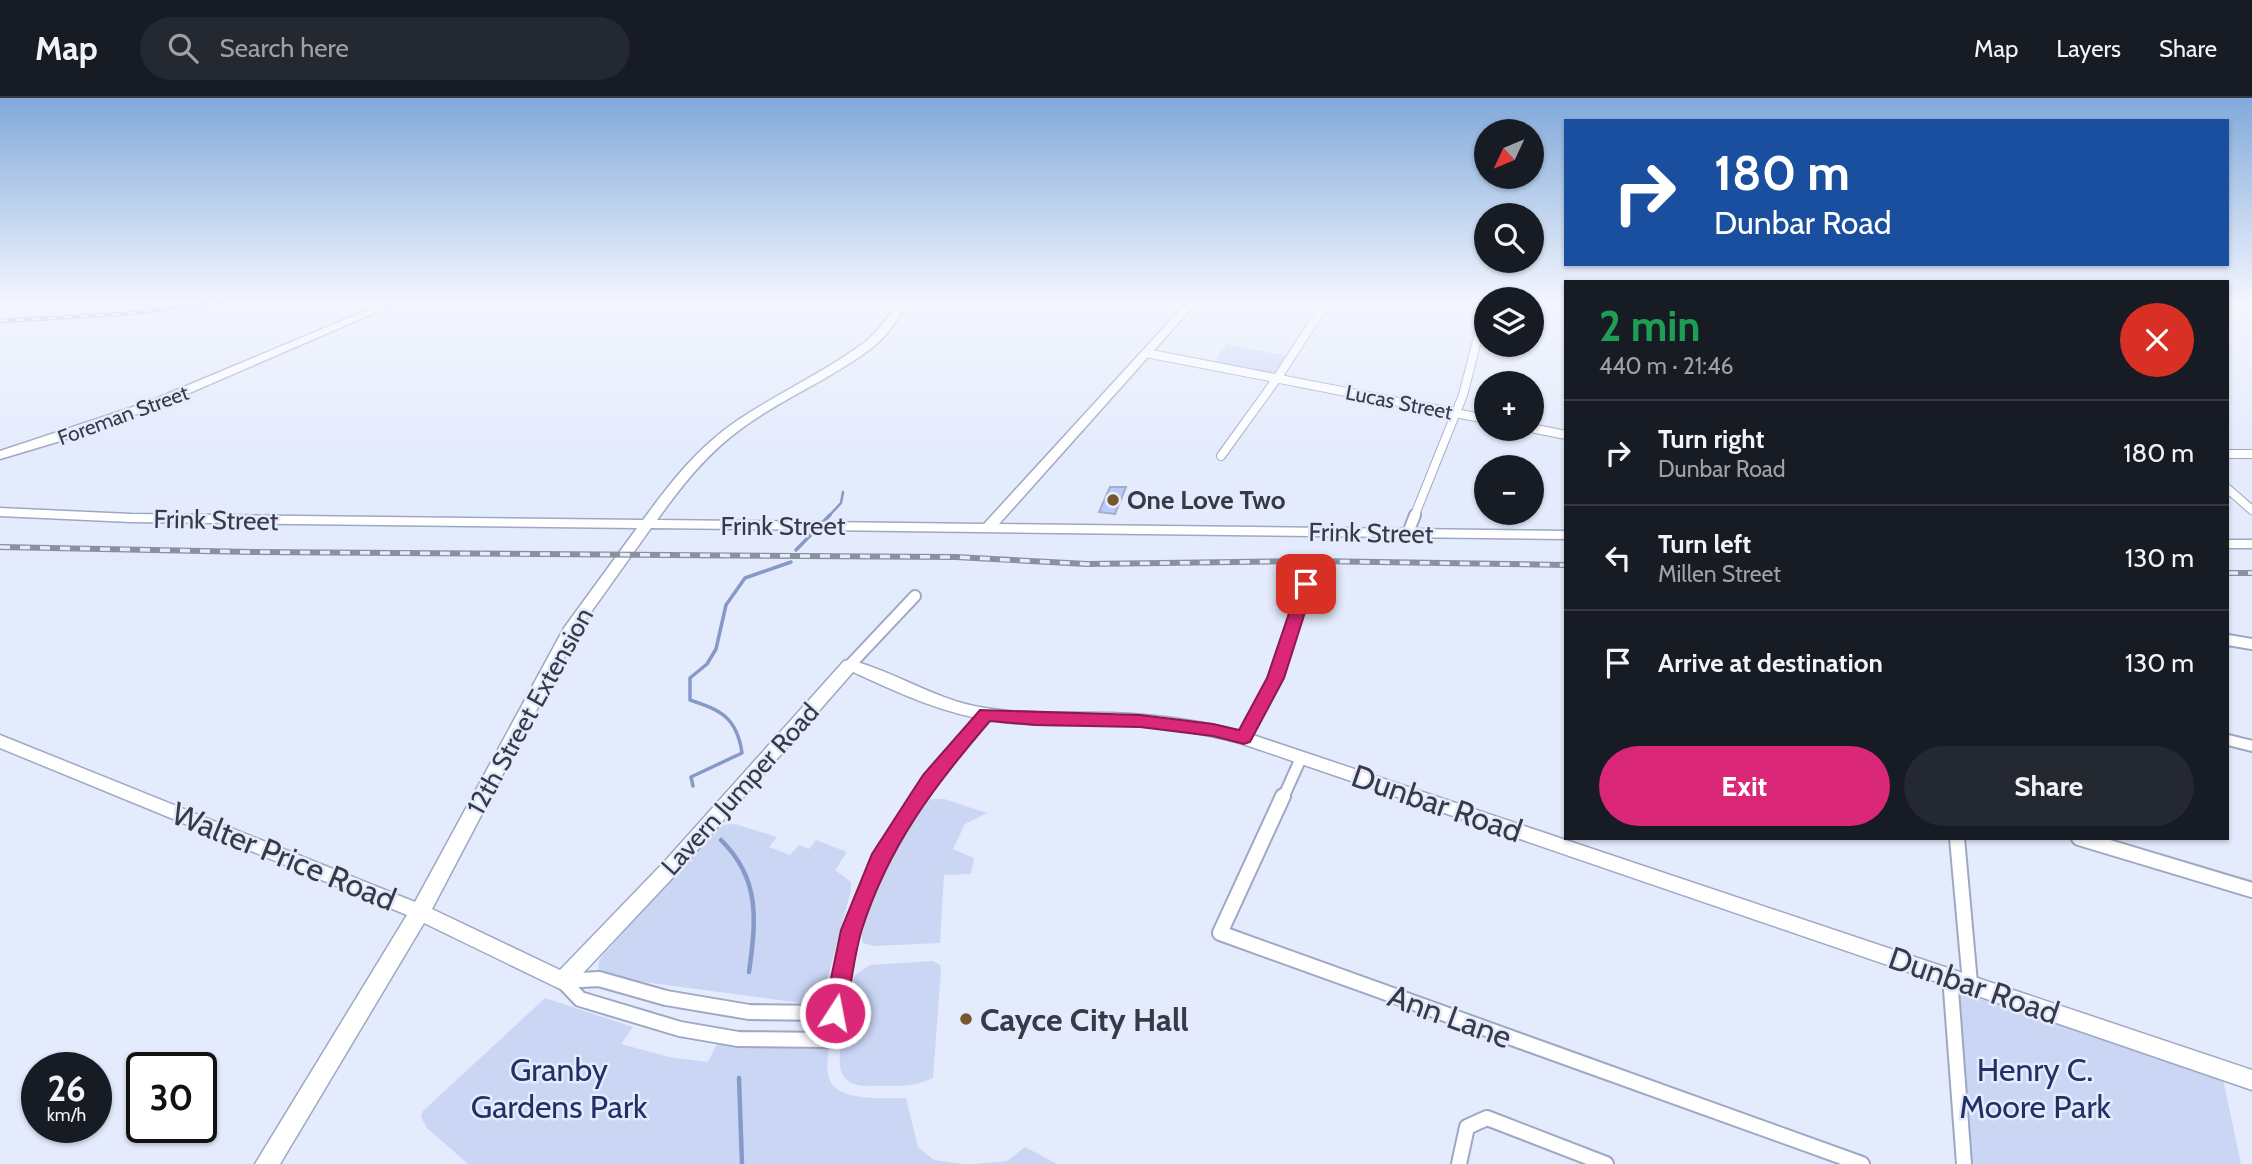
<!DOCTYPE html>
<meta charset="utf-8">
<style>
body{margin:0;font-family:Cabin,sans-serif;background:#242831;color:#f1f3f6;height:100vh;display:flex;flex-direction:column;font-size:26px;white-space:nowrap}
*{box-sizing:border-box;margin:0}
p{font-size:23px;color:#9ea1a6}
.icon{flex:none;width:38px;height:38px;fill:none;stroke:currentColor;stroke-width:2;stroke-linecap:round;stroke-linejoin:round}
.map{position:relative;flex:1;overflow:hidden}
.drawer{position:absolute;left:1564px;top:182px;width:665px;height:560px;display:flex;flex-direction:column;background:#171b24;border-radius:0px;box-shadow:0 2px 5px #0004}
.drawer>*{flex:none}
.guide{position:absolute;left:1564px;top:21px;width:665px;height:147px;border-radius:0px;box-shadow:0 2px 5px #0004;background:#1a4fa0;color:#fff;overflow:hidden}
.needle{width:46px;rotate:226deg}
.fabs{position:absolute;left:1474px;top:21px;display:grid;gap:14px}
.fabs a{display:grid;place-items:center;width:70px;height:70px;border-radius:50%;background:#171b24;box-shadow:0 2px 5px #0004;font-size:35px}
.speed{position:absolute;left:21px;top:954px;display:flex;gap:14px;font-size:35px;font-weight:700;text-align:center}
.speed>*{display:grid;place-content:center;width:91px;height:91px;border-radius:50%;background:#171b24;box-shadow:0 2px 5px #0004;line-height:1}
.speed small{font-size:18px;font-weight:400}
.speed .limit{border:4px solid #111;border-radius:10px;background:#fff;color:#111}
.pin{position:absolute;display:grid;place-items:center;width:60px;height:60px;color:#fff;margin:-30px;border-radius:14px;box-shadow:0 4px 10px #0006}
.me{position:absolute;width:77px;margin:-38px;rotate:11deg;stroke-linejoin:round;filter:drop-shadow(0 0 5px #0008)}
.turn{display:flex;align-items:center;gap:24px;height:147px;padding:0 35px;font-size:32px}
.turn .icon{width:91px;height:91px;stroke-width:2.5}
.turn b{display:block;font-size:49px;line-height:60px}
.round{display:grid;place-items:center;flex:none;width:74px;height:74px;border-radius:37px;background:#242831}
.headline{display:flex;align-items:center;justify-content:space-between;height:119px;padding:0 35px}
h1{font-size:42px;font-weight:700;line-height:52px;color:#1e9e55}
.action{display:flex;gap:14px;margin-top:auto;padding:14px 35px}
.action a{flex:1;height:80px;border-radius:42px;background:#db2777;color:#fff;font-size:28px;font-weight:700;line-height:80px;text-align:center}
.action a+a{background:#242831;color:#f1f3f6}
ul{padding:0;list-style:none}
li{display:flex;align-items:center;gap:21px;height:105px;padding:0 35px;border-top:2px solid #363941}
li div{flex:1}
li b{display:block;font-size:26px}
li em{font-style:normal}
header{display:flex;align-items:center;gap:42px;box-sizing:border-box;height:98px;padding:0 35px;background:#171b24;border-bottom:2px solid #363941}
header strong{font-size:33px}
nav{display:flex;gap:38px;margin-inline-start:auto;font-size:24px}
.search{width:490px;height:63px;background:#242831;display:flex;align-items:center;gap:18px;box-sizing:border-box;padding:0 24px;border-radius:38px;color:#9ea1a6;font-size:26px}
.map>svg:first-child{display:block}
.green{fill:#cad6f4}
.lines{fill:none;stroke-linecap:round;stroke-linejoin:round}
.stream-far2{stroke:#8799c6;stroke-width:2.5}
.stream-far1{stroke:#8799c6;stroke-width:3.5}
.stream{stroke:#8799c6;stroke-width:4.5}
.building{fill:#b8cbfb;stroke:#a3aec9;stroke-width:2}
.street-far2-casing{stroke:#9da8c2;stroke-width:10}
.street-far1-casing{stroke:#9da8c2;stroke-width:14}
.street-casing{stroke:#9da8c2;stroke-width:18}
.secondary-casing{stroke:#9da8c2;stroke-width:3}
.street-far2{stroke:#fff;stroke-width:8}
.street-far1{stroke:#fff;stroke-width:10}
.street{stroke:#fff;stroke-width:14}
.secondary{fill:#fff;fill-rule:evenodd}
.rail-far1-casing{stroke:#8a909e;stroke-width:4.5}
.rail-casing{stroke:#8a909e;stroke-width:6}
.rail-far1{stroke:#e4ebfc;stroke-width:2.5;stroke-dasharray:8;stroke-linecap:butt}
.rail{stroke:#e4ebfc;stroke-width:3.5;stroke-dasharray:10;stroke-linecap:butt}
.route{fill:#db2777;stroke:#8e194d;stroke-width:2}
.poi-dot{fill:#77562d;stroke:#e4ebfc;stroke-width:2.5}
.labels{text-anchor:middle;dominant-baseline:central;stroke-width:5;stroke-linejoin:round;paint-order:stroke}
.far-street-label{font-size:21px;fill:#373b47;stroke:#e4ebfc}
.poi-label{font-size:26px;font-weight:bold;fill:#373b47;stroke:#e4ebfc;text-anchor:start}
.street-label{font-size:26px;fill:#373b47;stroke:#e4ebfc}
.near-street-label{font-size:32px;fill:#373b47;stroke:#e4ebfc}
.near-poi-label{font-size:32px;font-weight:bold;fill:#373b47;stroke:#e4ebfc;text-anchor:start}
.near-park-label{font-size:32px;fill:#203168;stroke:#e4ebfc}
</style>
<header>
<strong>Map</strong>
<div class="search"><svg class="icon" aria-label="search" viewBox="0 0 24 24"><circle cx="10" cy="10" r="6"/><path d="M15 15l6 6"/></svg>Search here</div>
<nav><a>Map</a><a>Layers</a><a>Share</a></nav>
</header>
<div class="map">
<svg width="2252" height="1066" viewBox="0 0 2252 1066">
<rect width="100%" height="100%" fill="#e4ebfc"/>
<path class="green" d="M1227,246L1288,258L1274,277L1213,265Z
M928,701H944L987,715L965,726L953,751L974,760L971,776L944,777L940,845L874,848L863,845C853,814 908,727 928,701Z
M735,726L777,739L769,749L790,757L799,747L809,751L816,742L847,754L835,772L851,784V792L824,894L815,901L801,905L614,880L598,873L599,862L707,738L722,727Z
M933,863L940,867L941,873L933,980C914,989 900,988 880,988C868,988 852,990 844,979C831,963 851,898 855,877L870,867Z
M1950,878L2221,972L2241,1066H1964Z
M545,900L633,929L621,946L669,959L708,964L720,939L830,942C829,952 826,965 828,975C831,1006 884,999 906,1000L918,1049L934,1062L965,1066H468L427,1030L421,1019L423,1013Z
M1025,1049L1057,1066H975L1007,1063Z"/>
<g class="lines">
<path class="stream-far2" d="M828,419L841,405L843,394"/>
<path class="stream-far1" d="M796,452L830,417
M693,688L691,679L742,655C737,619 720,612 690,602V580L707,566L716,551L726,507L745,480L791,464"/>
<path class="stream" d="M721,742C761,781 756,823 749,874
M739,980L742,1066"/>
</g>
<path class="building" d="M1110,389H1126L1115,416L1099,414Z"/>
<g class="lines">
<defs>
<path id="street-far2" d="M1146,255L1486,321
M1531,330L1566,337
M2228,356H2252
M1221,358L1278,279L1327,203
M2228,391L2252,412
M1414,419L1463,297L1479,235L1477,203"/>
<path id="street-far1" d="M1408,435L1415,417
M2228,542L2252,546
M850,567L915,498
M1244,640L1275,580L1306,486
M2228,642L2252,648
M918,700L929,682L986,616
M1283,700L1301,660"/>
<path id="street" d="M1283,698L1220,835L1862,1066
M1957,740L1970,885
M2079,740L2252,792
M1950,878L1964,1066
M563,883L580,901L680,931L738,941L830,942L851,832L882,756L919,698
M563,883L599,881L666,900L749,914L835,915
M1459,1066L1467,1029L1487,1020L1606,1066"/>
<path id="secondary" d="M389,203H402L157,309L57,344L0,361V353L148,304Z
M899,203H909C899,219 888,237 873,249C833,280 785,299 745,328C708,354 683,386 657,422L984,426L1188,203H1198L999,426L1566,433V441L651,430L579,531L432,811L560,872L665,763L844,563L850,562C897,574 934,602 985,610C1028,617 1071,614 1113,615C1159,617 1206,623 1250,636L2252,972V992L1240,645C1199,634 1155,628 1113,627C1071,626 1030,629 989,622C941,615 897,594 853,574L679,773L570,889L563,892L556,889L424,825L280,1066H255L407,817L0,650V637L415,804L564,530L637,430L131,424L0,418V410L131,416L643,422C671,384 698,349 738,322C778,295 827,273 865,244C879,233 889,217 899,203Z
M2228,442H2252V450H2228Z"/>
</defs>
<use href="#street-far2" class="street-far2-casing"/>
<use href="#street-far1" class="street-far1-casing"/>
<use href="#street" class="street-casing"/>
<use href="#secondary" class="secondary-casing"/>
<use href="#street-far2" class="street-far2"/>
<use href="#street-far1" class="street-far1"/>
<use href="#street" class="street"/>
<use href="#secondary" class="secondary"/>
<defs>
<path id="rail-far1" d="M0,223L123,216L231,203"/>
<path id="rail" d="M0,449L253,454L955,459L1087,466L1312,463L1566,467
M2228,475H2252"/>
</defs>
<use href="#rail-far1" class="rail-far1-casing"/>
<use href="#rail" class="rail-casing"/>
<use href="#rail-far1" class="rail-far1"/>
<use href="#rail" class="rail"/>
</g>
<linearGradient id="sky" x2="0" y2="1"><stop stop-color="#81a9da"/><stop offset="0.58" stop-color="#f3f6fe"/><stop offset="1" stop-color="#f3f6fe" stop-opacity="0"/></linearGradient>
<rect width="2252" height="352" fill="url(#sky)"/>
<path class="route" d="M1306,481L1314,486L1284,580L1250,644L1244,646L1213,638L1140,629L1036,627L990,623C934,688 889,747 862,831C854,857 851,887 846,915L843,922L835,924L827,922L824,915L841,832L872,756L923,677L980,612L1140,617L1213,626L1239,632L1267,580L1299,486Z"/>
<g class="poi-dot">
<circle cx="1113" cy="402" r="7"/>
<circle cx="966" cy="921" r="7"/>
</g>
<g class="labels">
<g class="far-street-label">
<text transform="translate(1399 304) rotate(11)">Lucas Street</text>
<text transform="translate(123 317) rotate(-20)">Foreman Street</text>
</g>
<g class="poi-label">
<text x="1127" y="402">One Love Two</text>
</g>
<g class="street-label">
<text transform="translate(216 422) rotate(1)">Frink Street</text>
<text x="783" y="428">Frink Street</text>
<text transform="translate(1371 435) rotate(1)">Frink Street</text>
<text transform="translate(530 613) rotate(-61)">12th Street Extension</text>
<text transform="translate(740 691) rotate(-48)">Lavern Jumper Road</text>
</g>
<g class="near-street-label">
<text transform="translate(1437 705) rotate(19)">Dunbar Road</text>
<text transform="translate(284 758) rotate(22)">Walter Price Road</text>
<text transform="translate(1974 887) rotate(19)">Dunbar Road</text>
<text transform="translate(1450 918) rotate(20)">Ann Lane</text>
</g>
<g class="near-poi-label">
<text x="980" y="921">Cayce City Hall</text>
</g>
<g class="near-park-label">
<text x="559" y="971">Granby<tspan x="559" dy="37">Gardens Park</tspan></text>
<text x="2035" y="971">Henry C.<tspan x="2035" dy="37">Moore Park</tspan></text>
</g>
</g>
</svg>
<div class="fabs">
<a><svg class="needle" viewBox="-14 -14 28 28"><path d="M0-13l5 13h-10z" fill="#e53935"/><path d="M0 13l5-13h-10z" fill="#9ea1a6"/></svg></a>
<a><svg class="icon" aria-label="search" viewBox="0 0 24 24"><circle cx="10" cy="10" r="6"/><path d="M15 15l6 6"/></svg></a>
<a><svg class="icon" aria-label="layers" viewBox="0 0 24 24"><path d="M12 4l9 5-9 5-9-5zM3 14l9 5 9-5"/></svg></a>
<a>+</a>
<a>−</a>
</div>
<div class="speed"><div>26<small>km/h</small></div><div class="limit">30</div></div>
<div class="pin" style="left:1306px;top:486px;background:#d93025"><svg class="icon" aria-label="arrive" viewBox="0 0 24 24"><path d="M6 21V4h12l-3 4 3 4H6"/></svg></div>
<svg class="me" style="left:835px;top:915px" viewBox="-20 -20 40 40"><circle r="17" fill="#db2777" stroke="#fff" stroke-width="3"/><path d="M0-11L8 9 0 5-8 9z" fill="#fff"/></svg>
<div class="guide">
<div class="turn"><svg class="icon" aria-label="right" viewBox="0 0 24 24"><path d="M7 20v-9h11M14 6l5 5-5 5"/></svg><div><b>180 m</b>Dunbar Road</div></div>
</div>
<section class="drawer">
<div class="headline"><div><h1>2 min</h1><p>440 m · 21:46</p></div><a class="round" style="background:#d93025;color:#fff"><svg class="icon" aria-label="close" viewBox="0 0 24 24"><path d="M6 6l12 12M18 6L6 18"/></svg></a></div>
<ul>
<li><svg class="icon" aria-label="right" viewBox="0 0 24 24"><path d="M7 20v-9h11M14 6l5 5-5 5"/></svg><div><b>Turn right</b><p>Dunbar Road</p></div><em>180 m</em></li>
<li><svg class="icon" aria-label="left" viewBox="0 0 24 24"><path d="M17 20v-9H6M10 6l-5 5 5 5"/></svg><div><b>Turn left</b><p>Millen Street</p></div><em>130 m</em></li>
<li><svg class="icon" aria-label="arrive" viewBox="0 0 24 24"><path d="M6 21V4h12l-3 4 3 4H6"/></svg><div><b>Arrive at destination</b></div><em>130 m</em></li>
</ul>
<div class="action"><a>Exit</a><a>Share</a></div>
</section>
</div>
